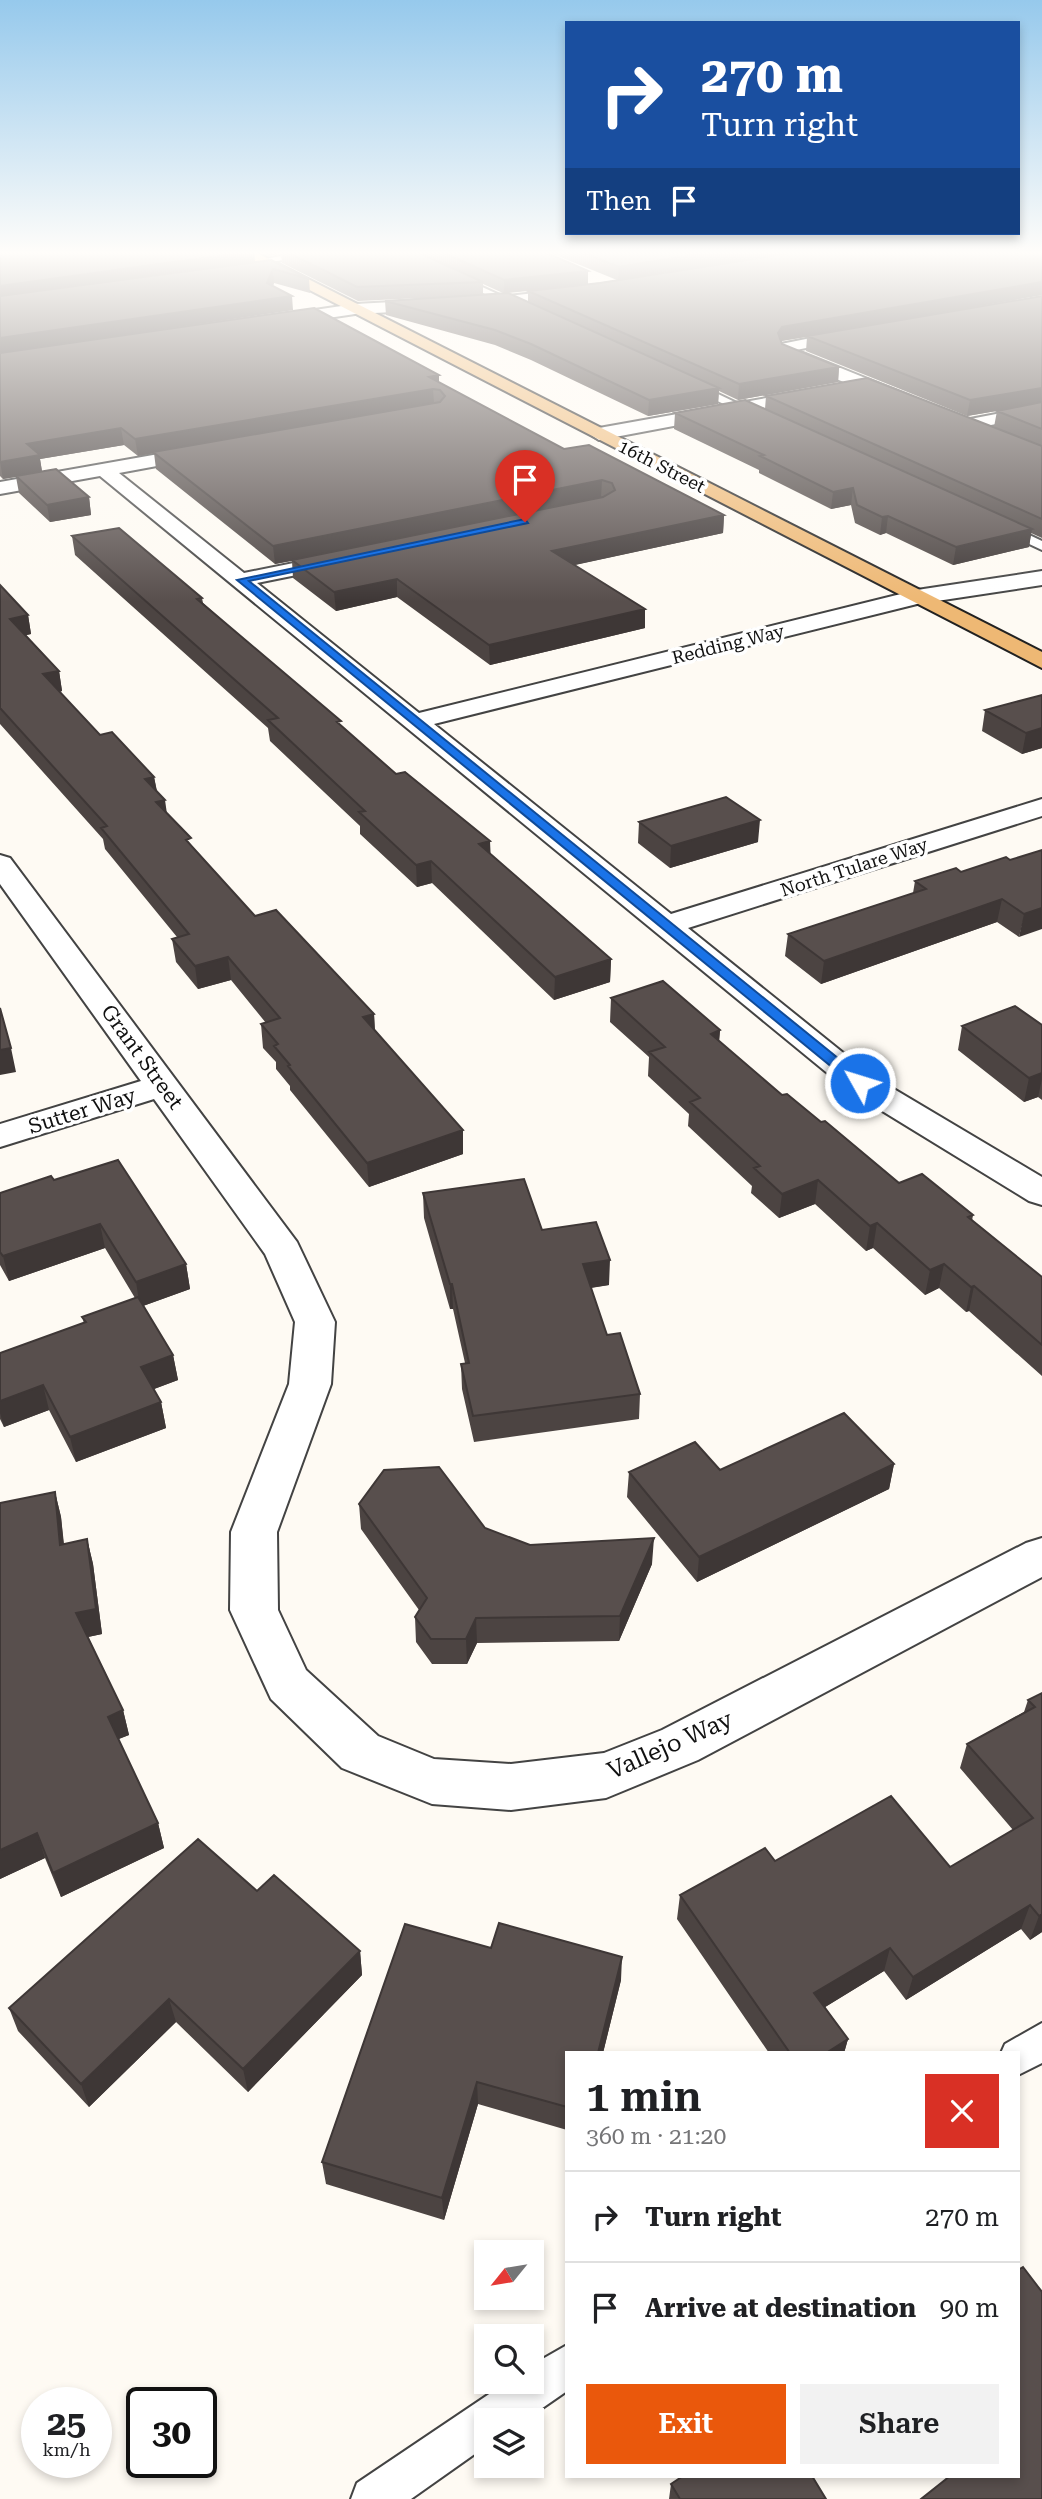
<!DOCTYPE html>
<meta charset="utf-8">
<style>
body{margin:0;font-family:"Roboto Serif",serif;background:#f2f2f2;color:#202124;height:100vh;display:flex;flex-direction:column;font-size:26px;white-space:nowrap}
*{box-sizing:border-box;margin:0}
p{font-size:23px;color:#757577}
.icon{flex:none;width:38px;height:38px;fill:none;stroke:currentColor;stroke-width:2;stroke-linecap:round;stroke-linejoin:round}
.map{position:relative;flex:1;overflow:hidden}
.side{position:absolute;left:565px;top:2051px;width:455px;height:427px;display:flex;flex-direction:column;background:#fff;border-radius:0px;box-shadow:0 4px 10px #0003}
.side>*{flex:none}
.guide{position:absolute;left:565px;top:21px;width:455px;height:214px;border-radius:0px;box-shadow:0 4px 10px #0003;background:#1a4fa0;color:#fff;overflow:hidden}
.needle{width:46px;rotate:240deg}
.tools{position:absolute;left:474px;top:2240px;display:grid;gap:14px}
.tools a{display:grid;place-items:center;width:70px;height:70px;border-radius:0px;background:#fff;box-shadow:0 4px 10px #0003;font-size:35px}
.speed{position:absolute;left:21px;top:2387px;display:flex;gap:14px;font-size:35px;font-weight:700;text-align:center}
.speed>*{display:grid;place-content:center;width:91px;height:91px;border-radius:50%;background:#fff;box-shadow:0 4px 10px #0003;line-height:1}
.speed small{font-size:18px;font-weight:400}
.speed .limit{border:4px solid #111;border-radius:10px;background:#fff;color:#111}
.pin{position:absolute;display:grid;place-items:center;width:60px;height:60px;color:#fff;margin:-72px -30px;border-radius:50% 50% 50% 0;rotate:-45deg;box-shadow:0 0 7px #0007}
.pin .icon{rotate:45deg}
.me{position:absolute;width:77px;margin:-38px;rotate:309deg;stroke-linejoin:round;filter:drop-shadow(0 0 5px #0008)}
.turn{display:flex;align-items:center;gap:24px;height:147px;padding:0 21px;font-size:32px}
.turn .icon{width:91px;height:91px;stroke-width:2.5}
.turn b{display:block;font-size:49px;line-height:60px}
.then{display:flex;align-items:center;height:66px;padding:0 21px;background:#0003;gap:14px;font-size:26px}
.round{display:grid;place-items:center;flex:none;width:74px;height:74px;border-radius:0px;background:#f2f2f2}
.head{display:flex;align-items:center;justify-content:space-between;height:119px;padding:0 21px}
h1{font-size:42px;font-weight:600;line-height:52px}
.button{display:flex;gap:14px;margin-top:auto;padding:14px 21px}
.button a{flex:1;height:80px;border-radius:0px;background:#ea580c;color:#fff;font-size:28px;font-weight:600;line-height:80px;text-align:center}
.button a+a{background:#f2f2f2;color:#202124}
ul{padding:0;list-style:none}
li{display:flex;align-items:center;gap:21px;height:91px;padding:0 21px;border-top:2px solid #e0e0e0}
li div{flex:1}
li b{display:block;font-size:26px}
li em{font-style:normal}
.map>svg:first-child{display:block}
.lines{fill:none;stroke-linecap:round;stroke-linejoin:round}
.service-casing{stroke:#434343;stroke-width:4}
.minor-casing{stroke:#434343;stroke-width:4}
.primary-casing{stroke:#212121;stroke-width:4}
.service{fill:#fff;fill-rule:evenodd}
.minor{fill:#fff;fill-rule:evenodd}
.primary{fill:#eeb874;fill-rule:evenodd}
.wall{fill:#4c4442;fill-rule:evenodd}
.shaded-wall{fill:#3e3736}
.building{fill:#584f4d;stroke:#3e3736;stroke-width:2}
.route{fill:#1a73e8;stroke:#114b97;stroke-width:2}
.labels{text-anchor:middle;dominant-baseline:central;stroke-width:7;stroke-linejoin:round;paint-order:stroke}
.far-street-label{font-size:18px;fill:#101010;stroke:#fff}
.street-label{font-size:21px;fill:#101010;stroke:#fff}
.near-street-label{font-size:24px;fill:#101010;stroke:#fff}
</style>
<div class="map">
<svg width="1042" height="2499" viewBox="0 0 1042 2499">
<rect width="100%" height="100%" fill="#fefaf3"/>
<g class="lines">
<defs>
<path id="service" d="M302,252H328L260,264L255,261Z
M394,252H406L528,308L520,310Z
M685,382H693L764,416L754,418L685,386Z
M1002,522L1042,541V550L997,529V523Z
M1042,2023V2063L1018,2075V2053H1001L1005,2044Z
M567,2345V2391L525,2420H486V2446L411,2499H351L357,2483L507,2382H532V2365Z"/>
<path id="minor" d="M580,288L585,290L588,293L585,296L507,306L355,314L274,326L266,321L274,316L355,304L507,296Z
M856,329L862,331L864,334L862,337L796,350L910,396L913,400L910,404H898L782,357L780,353L781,344Z
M817,389L826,394L823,398L599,440L590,434L599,428Z
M1042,405V415L965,430L956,425L965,420Z
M204,446L211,448L213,452L211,456L119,473L244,573L343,553L351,554L354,559L351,564L257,583L419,713L917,590L1042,571V585L917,604L434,724L671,914L1042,799V816L688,928L872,1076L1042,1177V1205L1029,1201L848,1090L100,476L0,494V482Z
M0,855L10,858L297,1242L335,1322L331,1384L277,1532L278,1610L306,1670L378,1736L434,1759L511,1764L604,1753L662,1730L1026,1543L1042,1538V1577L698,1760L606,1798L511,1810L432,1804L342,1768L271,1699L230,1610L231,1532L289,1384L295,1322L265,1254L154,1099L0,1147V1124L141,1081L0,884Z"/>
<path id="primary" d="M236,252H255L1042,652V668Z"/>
</defs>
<use href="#service" class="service-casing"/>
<use href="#minor" class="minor-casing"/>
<use href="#primary" class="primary-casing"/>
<use href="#service" class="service"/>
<use href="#minor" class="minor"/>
<use href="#primary" class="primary"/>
</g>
<path class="wall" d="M0,252H254L255,262L309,279L310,293L274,283L273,286L293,310L104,338L439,375V382L564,449L724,515L723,533L574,565L645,628L490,665L397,597L336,611L293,578L292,561L275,564L156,469L154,453L138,456L124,445L40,459L42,471L89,497L91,515L50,522L19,493L16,477L3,479L0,476Z
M261,252H545L588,271V284L617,280L548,252H1042V295L939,313L1042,296V538L1031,533L1029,547L953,565L886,533L880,535L855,523L851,505L831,509L759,473V470L674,429L675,413L765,409L766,396L994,427L997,411L1008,409L967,416L806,351L807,337L781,341L782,344L839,367L838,382L738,400L719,391L718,404L648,416L531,360L495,345L386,315L385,301L421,298L358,301L282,263L281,253L268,256ZM483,284L503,293L483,294ZM528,291V302L508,293Z
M72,536L202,598L203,603L341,726L490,854L611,959L610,982L554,1000L432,883L417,887L360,834V826L270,741L268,728L75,555Z
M0,585L28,615L31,634L26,635L59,671L62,691L59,692L100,735L154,777L157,791L166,813L192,846L255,916L374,1014L375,1030L463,1154L369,1187L290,1090V1086L276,1069V1062L263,1048L261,1024L266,1023L231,980L198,989L176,962L172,939L177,937L105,849L103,839L0,724Z
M1042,695V748L1022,754L982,731L985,710Z
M639,822L758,842L670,868L638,843Z
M1042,850L1019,937L997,922L821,984L785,956L788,934L913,893L915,881L961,872L1010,860Z
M611,998L720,1030L719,1041L782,1095L821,1122L899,1183L973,1215L972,1221L1042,1277V1376L969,1311L966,1312L939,1288L925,1295L873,1248L866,1251L815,1204L779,1218L751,1193L752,1186L688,1126L689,1114L648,1076L649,1057L610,1022Z
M1042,1025V1100L1038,1097L1024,1102L958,1050L962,1026Z
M54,1180L186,1264L190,1289L143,1306L173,1355L178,1380L154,1389L161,1402L166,1428L76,1462L49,1410L4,1427L0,1419V1353L84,1323L82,1317L135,1298L105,1248L9,1281L0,1265V1193Z
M423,1193L542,1230L609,1285L591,1288L607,1335L640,1394L639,1419L474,1442L462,1389L461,1364L465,1363L453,1309H450L424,1218Z
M894,1464L889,1489L697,1582L627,1497L629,1472L720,1470Z
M55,1492L61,1517L64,1544L87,1539L93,1564L102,1634L88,1637L123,1710L129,1735L118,1739L158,1823L164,1848L61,1897L45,1858L0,1879V1503Z
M359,1504L485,1528L530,1545L652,1564L619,1641L477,1643L467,1664H432L416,1642L415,1617L419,1610L361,1529Z
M1042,1693V1932L1030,1940L1021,1929L906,2000L884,1971L825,2007L848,2039L844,2053H769L677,1919L680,1895L775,1861L950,1867L1013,1830L960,1768L967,1744L1024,1712L1028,1700Z
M257,1891L360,1951L362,1975L248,2092L176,2022L89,2107L18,2031L9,2008Z
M491,1948L621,1980L603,2053H567V2130L478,2104L444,2220L326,2184L322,2162Z
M671,2484L826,2499H669Z"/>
<path class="shaded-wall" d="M247,252H254L255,265L0,300V286Z
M268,252H281V253L268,256Z
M710,252H794L618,280L619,267Z
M273,269L274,283L268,297L267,283Z
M588,271V284L504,293V280Z
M1042,282V295L781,341L778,333L782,327Z
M292,296L293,310L0,353V338Z
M839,367L838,382L738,400L739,384Z
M439,375V389H433L434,404L138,456L135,439Z
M719,388L718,404L648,416L649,400Z
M1042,388V403L967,416L970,400Z
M121,428L124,445L40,459L42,472L3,479L0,462L27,444Z
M602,480L601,497L275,564L273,546Z
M853,488L851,505L831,509L833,492Z
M89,497L91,515L50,522L47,505Z
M724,515L723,533L552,570V551Z
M888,516L886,533L880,535L882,517Z
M1032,529L1029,547L953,565L956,547Z
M397,579V597L336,611L334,592Z
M645,609V628L490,665L489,645Z
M28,615L31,634L14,638L10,619Z
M59,671L62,691L46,695L43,674Z
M1042,728V748L1022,754L1026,733Z
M154,777L158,798L145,779Z
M165,800L168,821L156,802Z
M760,820L758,842L670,868L671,846Z
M490,841L491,863L479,844Z
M431,861L432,883L417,887L416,865Z
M1002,899L997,922L821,984L824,961Z
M1042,908V929L1019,937L1024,914Z
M228,957L231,980L198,989L195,966Z
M611,959L610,982L554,1000L555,977Z
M374,1014L375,1038L363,1017Z
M720,1030L718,1054L711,1034Z
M11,1048L16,1072L0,1075V1050Z
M1042,1073V1079L1038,1097L1024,1102L1029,1078Z
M463,1130V1154L369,1187L367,1163Z
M818,1180L815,1204L779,1218L782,1194Z
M877,1223L873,1248L866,1251L870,1226Z
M100,1224L105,1248L9,1281L3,1256Z
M610,1260L609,1285L582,1289L583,1264Z
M186,1264L190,1289L140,1307L136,1282Z
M944,1264L939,1288L925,1295L930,1270Z
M450,1284H452L453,1309H450Z
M974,1286L969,1311L966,1312L971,1287Z
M173,1355L178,1380L146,1392L141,1367Z
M43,1385L49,1410L4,1427L0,1413V1401Z
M161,1402L166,1428L76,1462L70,1437Z
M894,1464L889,1489L697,1582L699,1557Z
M55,1492L61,1517L66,1570L60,1545Z
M654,1538L652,1564L619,1641L620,1616Z
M87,1539L93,1564L102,1634L83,1638L76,1613Z
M476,1618L477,1643L467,1664L466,1639Z
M123,1710L129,1735L114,1741L108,1717Z
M158,1823L164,1848L61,1897L53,1873Z
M37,1833L45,1858L0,1879V1850Z
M1030,1905L1021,1929L906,2000L913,1977Z
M1042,1914V1932L1030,1940L1039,1916Z
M890,1948L884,1971L809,2017L814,1993Z
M360,1951L362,1975L248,2092L243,2069Z
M622,1957L621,1980L603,2053H598Z
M169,1999L176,2022L89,2107L81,2084Z
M848,2039L844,2053H826Z
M477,2082L478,2104L444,2220L442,2198Z"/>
<path class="building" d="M0,252H247L0,286Z
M287,252H417L483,282L357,287Z
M442,252H545L588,271L504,280Z
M582,252H710L619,267Z
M797,252H1042V282L782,327L778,333L782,344L839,367L739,384L528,291L600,283Z
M271,260L309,279L273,269L267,283L292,296L0,338V296Z
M508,293L719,388L649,400L531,344L495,330L385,301Z
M1042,296V388L970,400L807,336Z
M314,308L439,375L429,377L564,449L589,445L724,515L552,551L645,609L489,645L397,579L334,592L292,560L603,497L615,490L612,483L602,480L273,546L153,452L440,402L445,396L440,390L433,389L135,439L121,428L27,444L40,455L0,462V353Z
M867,378L1042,446V519L766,396Z
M745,400L1032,529L956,547L888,516L882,517L857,505L853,488L833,492L760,456L764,455L675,413Z
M1042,402V429L997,411Z
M56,469L89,497L47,505L16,476Z
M119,528L202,598L197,599L341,721L337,722L396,774L405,772L490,841L479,844L611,959L555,977L431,861L416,865L359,812L365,811L268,720L278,718L72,536Z
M0,585L28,615L10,619L59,671L43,674L100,735L112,732L154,777L145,779L165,800L156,802L191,838L186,840L255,916L276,910L374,1014L363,1017L463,1130L367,1163L288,1066L290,1065L274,1046L278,1044L261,1024L280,1018L228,957L195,966L172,939L189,934L101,828L107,826L0,708Z
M1042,695V728L1026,733L985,710Z
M726,797L760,820L671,846L639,822Z
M1042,850V908L1024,914L1002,899L824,961L788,934L926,889L915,881L956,868L961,872L1006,857L1010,860Z
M663,981L720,1030L711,1034L782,1095L787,1094L821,1122L825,1121L899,1183L922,1174L973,1215L968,1217L1042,1277V1345L974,1286L971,1287L944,1264L930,1270L877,1223L870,1226L818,1180L782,1194L754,1168L760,1166L690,1102L700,1098L649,1052L665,1047L611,998Z
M1015,1006L1042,1025V1073L1029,1078L962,1026Z
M0,1008L11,1048L0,1050Z
M118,1160L186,1264L136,1282L100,1224L3,1256L0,1252V1193L51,1176L54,1180Z
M524,1179L542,1230L596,1222L610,1260L583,1264L607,1335L620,1333L640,1394L473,1416L461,1364L469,1363L452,1284H450L423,1193Z
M138,1297L173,1355L141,1367L161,1402L70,1437L43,1385L0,1401V1353L86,1322L82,1317Z
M844,1413L894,1464L699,1557L629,1472L695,1442L720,1470Z
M439,1467L485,1528L530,1545L654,1538L620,1616L476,1618L466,1639H431L415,1617L427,1598L359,1504L384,1470Z
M55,1492L60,1545L87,1539L96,1609L76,1613L123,1710L108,1717L158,1823L53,1873L37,1833L0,1850V1503Z
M1042,1693V1914L1039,1916L1030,1905L913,1977L890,1948L814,1993L848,2039L826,2053H790L680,1895L765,1848L775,1861L891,1796L950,1867L1033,1818L967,1744L1035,1707L1028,1700Z
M198,1839L257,1891L274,1875L360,1951L243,2069L169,1999L81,2084L9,2008Z
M499,1923L622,1957L598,2053H567V2107L477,2082L442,2198L322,2162L405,1924L491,1948Z
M1023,2267L1042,2292V2499H921L950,2476H1018V2270Z
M683,2476H812L826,2499H680L671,2484Z"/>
<linearGradient id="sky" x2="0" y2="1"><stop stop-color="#96c9ec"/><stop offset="0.42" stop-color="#fffdfa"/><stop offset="1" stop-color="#fffdfa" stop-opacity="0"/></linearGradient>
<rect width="1042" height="602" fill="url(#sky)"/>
<path class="route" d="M525,519L528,523L249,581L865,1080V1086H855L237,580Z"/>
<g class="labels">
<g class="far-street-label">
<text transform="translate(662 466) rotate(27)">16th Street</text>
<text transform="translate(728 644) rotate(-14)">Redding Way</text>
<text transform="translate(854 867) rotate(-18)">North Tulare Way</text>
</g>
<g class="street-label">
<text transform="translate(142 1057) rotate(54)">Grant Street</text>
<text transform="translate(82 1111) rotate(-17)">Sutter Way</text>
</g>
<g class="near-street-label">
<text transform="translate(670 1745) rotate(-24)">Vallejo Way</text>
</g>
</g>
</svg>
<div class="tools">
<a><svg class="needle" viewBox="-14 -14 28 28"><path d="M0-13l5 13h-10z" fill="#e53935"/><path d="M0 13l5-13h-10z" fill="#757577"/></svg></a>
<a><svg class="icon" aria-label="search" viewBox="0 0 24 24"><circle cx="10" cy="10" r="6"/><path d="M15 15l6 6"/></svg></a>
<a><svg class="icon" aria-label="layers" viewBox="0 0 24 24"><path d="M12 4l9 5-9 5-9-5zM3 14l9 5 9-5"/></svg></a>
</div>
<div class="speed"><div>25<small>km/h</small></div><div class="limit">30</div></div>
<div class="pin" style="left:525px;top:522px;background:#d93025"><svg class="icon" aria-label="arrive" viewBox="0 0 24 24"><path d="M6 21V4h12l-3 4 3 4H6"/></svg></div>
<svg class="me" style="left:860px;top:1083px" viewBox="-20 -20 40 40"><circle r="17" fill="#1a73e8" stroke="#fff" stroke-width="3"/><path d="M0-11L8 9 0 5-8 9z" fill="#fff"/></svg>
<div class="guide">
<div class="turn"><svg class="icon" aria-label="right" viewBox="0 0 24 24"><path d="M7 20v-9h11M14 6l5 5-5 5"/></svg><div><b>270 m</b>Turn right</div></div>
<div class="then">Then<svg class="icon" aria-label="arrive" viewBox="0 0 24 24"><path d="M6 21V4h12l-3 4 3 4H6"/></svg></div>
</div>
<section class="side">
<div class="head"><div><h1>1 min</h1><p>360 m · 21:20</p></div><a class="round" style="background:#d93025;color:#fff"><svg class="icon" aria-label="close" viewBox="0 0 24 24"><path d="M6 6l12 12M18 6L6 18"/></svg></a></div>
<ul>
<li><svg class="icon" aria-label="right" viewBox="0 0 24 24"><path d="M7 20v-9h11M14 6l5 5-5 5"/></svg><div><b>Turn right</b></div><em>270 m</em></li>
<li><svg class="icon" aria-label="arrive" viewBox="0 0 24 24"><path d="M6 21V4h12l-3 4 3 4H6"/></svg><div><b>Arrive at destination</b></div><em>90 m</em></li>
</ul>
<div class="button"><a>Exit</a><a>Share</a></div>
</section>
</div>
